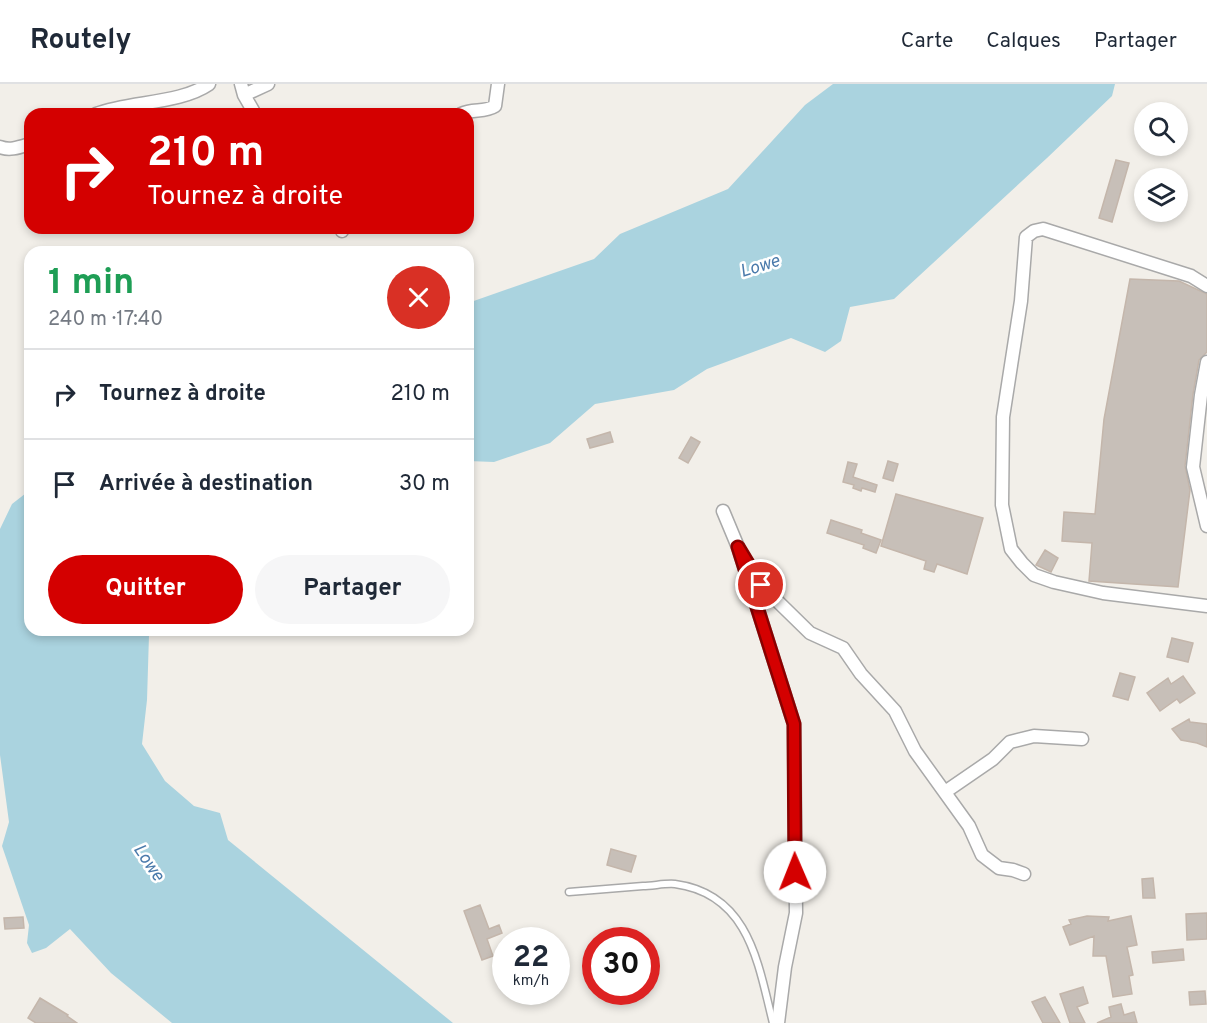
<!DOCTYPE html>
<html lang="fr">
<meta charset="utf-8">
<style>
body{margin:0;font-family:Overpass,sans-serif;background:#f6f6f7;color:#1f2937;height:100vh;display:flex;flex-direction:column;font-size:22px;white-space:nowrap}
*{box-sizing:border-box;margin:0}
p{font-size:20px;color:#747a83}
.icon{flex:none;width:33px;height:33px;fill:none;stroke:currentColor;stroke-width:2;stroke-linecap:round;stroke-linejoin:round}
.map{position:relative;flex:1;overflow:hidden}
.details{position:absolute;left:24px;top:162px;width:450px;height:390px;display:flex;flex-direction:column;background:#fff;border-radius:18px;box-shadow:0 3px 9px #0003}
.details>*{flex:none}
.banner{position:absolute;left:24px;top:24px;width:450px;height:126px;border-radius:18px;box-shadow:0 3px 9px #0003;background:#d40000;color:#fff;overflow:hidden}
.tools{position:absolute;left:1134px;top:18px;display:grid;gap:12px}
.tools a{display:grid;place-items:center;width:54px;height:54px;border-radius:50%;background:#fff;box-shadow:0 3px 9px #0003;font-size:30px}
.speed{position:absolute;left:492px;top:843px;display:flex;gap:12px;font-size:30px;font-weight:700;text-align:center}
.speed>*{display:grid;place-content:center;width:78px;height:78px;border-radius:50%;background:#fff;box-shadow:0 3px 9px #0003;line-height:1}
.speed small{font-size:15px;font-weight:400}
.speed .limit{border:9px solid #d22;background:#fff;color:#111}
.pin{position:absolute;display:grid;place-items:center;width:51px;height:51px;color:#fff;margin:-26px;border:3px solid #fff;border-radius:50%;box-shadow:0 2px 6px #0007}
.me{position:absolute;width:66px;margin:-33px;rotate:359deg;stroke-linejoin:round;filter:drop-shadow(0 0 4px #0008)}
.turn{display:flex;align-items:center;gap:21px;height:126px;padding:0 24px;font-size:27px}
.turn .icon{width:78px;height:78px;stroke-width:2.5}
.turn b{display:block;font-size:42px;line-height:51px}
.round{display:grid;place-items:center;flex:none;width:63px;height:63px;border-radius:32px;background:#f6f6f7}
.summary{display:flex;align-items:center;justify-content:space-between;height:102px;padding:0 24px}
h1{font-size:36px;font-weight:700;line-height:45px;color:#1e9e55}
.primary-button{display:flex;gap:12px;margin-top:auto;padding:12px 24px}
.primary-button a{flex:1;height:69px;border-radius:36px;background:#d40000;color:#fff;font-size:24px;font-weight:700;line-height:69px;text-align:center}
.primary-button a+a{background:#f6f6f7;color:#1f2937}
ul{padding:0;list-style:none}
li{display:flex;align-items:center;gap:18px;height:90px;padding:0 24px;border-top:2px solid #e0e1e3}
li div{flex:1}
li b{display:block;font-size:22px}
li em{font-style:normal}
header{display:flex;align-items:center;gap:36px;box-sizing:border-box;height:84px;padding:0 30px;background:#fff;border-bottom:2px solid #e0e1e3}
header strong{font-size:28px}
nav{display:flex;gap:33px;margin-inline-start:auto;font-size:21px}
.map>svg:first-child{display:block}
.water{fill:#aad3df}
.building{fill:#c7bfb8;stroke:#c4b6ab;stroke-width:1.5}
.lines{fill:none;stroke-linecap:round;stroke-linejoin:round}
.service-casing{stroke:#a9a9a9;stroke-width:9}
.minor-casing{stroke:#a9a9a9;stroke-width:15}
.service{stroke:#fff;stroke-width:6}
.minor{stroke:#fff;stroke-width:12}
.route-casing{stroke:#8a0000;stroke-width:15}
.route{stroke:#d40000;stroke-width:10}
.labels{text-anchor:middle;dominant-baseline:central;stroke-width:5;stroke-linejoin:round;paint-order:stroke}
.water-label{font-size:18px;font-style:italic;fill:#4a7aab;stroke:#fff}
</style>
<header>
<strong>Routely</strong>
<nav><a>Carte</a><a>Calques</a><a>Partager</a></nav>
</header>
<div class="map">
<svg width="1207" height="939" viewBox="0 0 1207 939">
<rect width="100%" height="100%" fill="#f2efe9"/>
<path class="water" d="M833,0H1115L1112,12L1047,74L894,215L850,223L841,257L825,268L791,254L707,285L674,306L595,320L550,359L494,378L468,377V219L594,175L620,150L728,105L805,21Z
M30,406V546H152L149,551L147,616L142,660L165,697L194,722L220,729L228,756L453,939H172L111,889L70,845L46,864L32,869L27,859L29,841L2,762L9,738L0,671V445L12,420Z"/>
<path class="building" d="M1116,76L1129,79L1112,138L1099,134Z
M1130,195L1179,197L1207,210V268L1199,276L1193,310L1185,382L1190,406L1178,503L1089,497L1092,459L1062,457L1064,428L1095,430L1104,335Z
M610,348L613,358L590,364L587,355Z
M691,353L700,358L688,379L679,374Z
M888,377L898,380L893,397L883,394Z
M848,378L857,380L853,393L877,401L875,408L862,404L861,407L853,404L854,401L843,398Z
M896,410L983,434L967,490L937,480L934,488L924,485L926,477L881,462Z
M831,436L862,446L861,449L881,456L876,469L863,464L864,461L827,449Z
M1045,466L1058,474L1051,488L1036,481Z
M1172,554L1193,559L1188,578L1167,573Z
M1120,589L1135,593L1128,616L1113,612Z
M1183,592L1195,609L1180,619L1177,615L1160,627L1147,609L1168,594L1171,600Z
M1189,635L1190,638L1207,640V663L1197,659L1181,656L1172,645Z
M611,765L636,772L631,788L607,781Z
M1153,794L1155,814H1143L1142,795Z
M480,821L489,845L499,841L502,849L487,855L493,872L482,876L464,827Z
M1207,829V855L1187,856L1186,830Z
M1087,832L1109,833L1108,837L1131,832L1137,861L1127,863L1133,891L1129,892L1132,910L1113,913L1106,872H1093L1094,852L1070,861L1063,843L1071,840L1069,836Z
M23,833L24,844L5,845L4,834Z
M1183,865L1184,876L1153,879L1152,868Z
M1083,903L1088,919L1077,923L1085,939H1070L1060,910Z
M1205,907L1206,920L1190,921L1189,908Z
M1045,913L1060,939H1043L1032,918Z
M40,914L68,931L67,932L77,939H36L28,934Z
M1121,920L1124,931L1134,928L1137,939H1097L1111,933L1109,923Z"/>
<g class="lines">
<defs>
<path id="service" d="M569,808C594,806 618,804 643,802C653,802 665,799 675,800C749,810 758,879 773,939"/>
<path id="minor" d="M241,0L244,11L255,30
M244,11L268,0
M96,30C130,17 180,20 209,0
M461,30C473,24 484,29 495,22L498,0
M0,63C10,67 20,63 30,60
M341,144L342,147
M1207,202L1191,192L1043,145L1034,147L1026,153L1021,217L1003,333L1002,421L1011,465L1022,479L1034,491L1054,498L1103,509L1207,522
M1207,278L1201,311L1193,383L1207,442
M723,427L738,463L794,640L796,829L785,883L778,939
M748,480L761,501L810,549L843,564L861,590L895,627L915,667L969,742L982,771L999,784L1013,786L1024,790
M945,708L993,675L1010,658L1034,652L1082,655"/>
</defs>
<use href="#service" class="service-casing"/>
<use href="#minor" class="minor-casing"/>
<use href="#service" class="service"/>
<use href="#minor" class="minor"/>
</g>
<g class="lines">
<defs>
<path id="route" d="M761,501L738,463L794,640L795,788"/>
</defs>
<use href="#route" class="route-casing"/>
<use href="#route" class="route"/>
</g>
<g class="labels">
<g class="water-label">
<text transform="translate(760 183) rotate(-17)">Lowe</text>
<text transform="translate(148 779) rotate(56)">Lowe</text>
</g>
</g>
</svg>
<div class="tools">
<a><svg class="icon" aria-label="search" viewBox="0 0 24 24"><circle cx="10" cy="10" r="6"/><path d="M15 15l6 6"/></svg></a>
<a><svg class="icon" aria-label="layers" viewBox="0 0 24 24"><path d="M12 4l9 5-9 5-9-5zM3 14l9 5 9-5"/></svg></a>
</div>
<div class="speed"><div>22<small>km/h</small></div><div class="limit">30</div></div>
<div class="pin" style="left:761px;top:501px;background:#d93025"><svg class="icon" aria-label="arrive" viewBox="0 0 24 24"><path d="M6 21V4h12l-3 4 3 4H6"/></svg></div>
<svg class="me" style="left:795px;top:788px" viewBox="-20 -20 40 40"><circle r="19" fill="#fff"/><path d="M0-13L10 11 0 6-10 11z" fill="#d40000"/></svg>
<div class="banner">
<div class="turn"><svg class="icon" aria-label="right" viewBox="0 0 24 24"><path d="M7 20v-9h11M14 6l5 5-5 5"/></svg><div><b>210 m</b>Tournez à droite</div></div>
</div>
<section class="details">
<div class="summary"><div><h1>1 min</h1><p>240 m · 17:40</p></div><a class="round" style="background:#d93025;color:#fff"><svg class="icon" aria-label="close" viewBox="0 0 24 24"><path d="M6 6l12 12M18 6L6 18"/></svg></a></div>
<ul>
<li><svg class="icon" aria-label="right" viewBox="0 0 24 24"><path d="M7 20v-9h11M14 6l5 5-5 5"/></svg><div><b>Tournez à droite</b></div><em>210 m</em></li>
<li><svg class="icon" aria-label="arrive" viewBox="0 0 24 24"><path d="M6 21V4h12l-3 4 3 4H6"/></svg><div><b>Arrivée à destination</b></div><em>30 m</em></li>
</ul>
<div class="primary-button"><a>Quitter</a><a>Partager</a></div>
</section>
</div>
